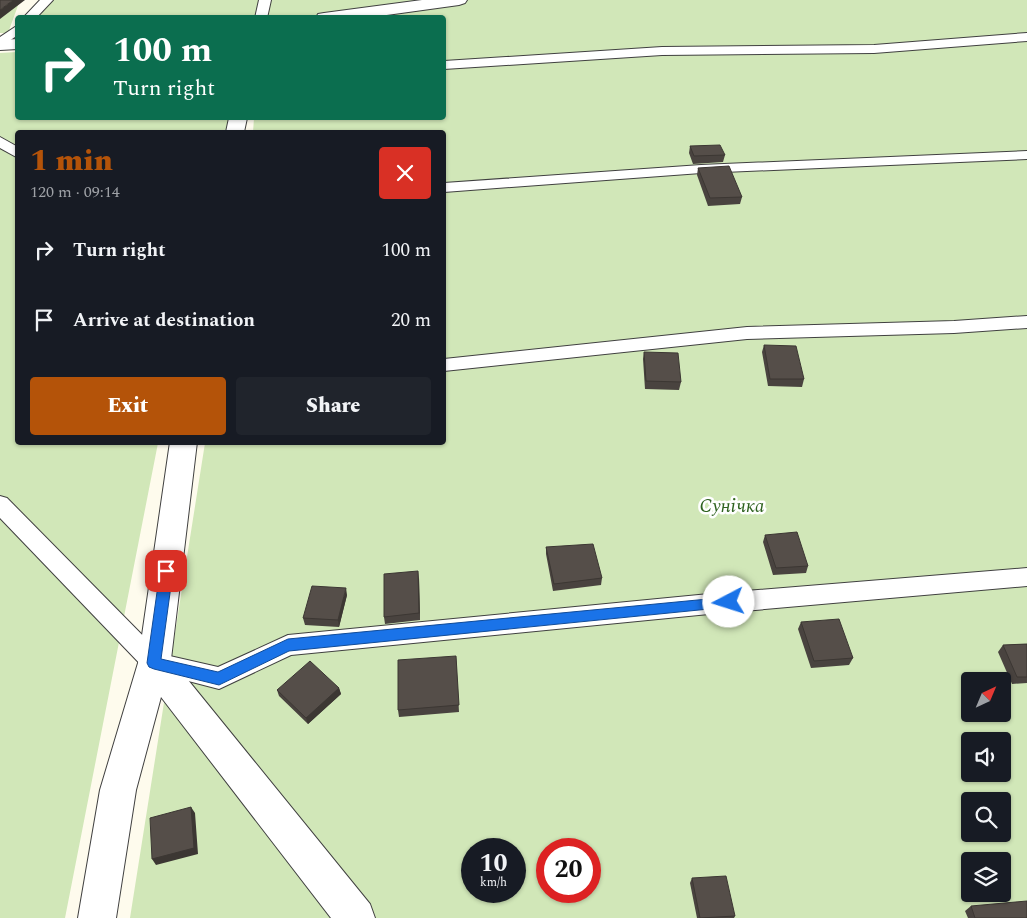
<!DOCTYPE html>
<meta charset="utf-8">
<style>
body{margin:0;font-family:Spectral,serif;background:#20242c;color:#f1f3f6;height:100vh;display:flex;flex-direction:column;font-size:19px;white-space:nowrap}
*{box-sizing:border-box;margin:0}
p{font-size:16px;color:#9ea1a6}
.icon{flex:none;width:28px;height:28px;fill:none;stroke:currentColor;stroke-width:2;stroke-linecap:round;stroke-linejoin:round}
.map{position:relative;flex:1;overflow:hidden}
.details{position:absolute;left:15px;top:130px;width:431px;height:315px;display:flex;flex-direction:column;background:#171b24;border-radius:5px;box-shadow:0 1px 4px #0004}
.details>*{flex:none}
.hud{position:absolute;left:15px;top:15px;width:431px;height:105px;border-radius:5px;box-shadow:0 1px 4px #0004;background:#0b6e4f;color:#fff;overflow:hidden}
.needle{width:32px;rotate:44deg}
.controls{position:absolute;left:961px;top:672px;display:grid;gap:10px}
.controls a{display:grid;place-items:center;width:50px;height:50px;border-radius:5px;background:#171b24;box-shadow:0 1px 4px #0004;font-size:25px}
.speed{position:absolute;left:461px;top:838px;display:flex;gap:10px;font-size:25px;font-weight:700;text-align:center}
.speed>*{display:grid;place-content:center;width:65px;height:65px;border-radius:50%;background:#171b24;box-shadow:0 1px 4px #0004;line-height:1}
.speed small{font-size:12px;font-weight:400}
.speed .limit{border:8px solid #d22;background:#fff;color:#111}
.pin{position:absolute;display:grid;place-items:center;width:42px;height:42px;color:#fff;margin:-21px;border-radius:10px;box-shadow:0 2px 8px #0006}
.me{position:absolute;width:55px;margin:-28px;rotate:265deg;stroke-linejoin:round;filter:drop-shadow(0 0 4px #0008)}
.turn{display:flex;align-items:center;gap:18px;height:105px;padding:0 15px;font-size:22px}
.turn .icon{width:65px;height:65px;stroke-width:2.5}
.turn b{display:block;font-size:35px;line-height:42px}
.round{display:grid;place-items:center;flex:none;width:52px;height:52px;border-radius:5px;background:#20242c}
.headline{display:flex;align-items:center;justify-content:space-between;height:85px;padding:0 15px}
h1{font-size:30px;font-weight:800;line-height:38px;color:#b45309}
.primary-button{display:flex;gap:10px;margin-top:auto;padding:10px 15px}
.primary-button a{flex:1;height:58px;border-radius:5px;background:#b45309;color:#fff;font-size:20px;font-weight:800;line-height:58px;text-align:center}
.primary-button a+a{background:#20242c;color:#f1f3f6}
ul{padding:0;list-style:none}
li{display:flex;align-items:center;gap:15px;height:70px;padding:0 15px}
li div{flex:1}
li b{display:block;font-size:19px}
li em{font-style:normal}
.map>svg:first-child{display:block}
.green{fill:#d1e7b8;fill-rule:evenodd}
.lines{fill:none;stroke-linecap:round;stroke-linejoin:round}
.lane-casing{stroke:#404040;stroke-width:2}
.street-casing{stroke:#404040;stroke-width:2}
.lane{fill:#fff;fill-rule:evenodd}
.street{fill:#fff;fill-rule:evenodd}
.wall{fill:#49433f}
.shaded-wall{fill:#3c3733}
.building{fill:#554e49;stroke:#3c3733}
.route{fill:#1a73e8;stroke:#114b97}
.labels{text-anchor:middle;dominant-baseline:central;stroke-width:5;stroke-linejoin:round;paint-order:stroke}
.park-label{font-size:19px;font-style:italic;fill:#2e621f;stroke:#fff}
</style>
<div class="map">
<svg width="1027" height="918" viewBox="0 0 1027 918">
<rect width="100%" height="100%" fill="#fefbed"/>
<path class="green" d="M0,0H20L8,33H0Z
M43,0H1027V918H130L205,443L444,442V132H253L254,118H444V18H276L271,15L254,18H34ZM970,681H1002V714H970ZM970,741H1002V774H970ZM970,801H1002V834H970ZM472,849H515V891H472ZM548,849H590V891H548ZM970,861H1002V894H970Z
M17,52L18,118H229L225,132H18V442L158,443L65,918H0V53Z"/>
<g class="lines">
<defs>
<path id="lane" d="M40,0H53L36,18H23Z
M259,0H271L267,18H255Z
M18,25V35L0,47V37Z
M1027,33V41L874,53L662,55L444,69V61L662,47L874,45Z
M0,137L18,147V158L0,148Z
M1027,151V159L701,173L444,192V183L701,165Z
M1027,316V328L954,333L747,339L444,371V359L747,327L954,321Z
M0,496L7,498L161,654L218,667L288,635L709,594L1027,568V586L709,614L291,655L219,689L146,670L0,518Z"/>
<path id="street" d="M422,0H467L465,3L459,5L365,18H316L318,14L324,13Z
M18,39V49L0,50V40Z
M229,118H247L244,132H226Z
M170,442H197L171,659L370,904L375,918H331L161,697L136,790L116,918H78L100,790L138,663Z"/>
</defs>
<use href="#lane" class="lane-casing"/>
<use href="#street" class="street-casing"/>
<use href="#lane" class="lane"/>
<use href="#street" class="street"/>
</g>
<path class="wall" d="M690,146L725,155L723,162L693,164L689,153Z
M698,168L742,197L740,204L708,206L697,175Z
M764,345L804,379L802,387L768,386L762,352Z
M644,352L681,382L679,390L645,389L643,359Z
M765,535L808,566L806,573L773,575L763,542Z
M546,547L602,578L601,585L553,591L546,554Z
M419,578L420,620L385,624L384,617Z
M347,595L339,627L305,625L303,618Z
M801,622L853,658L849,665L811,668L798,629Z
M1027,644V683L1012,684L998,652L1003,645Z
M456,656L459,712L399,717L398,710Z
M339,688L341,694L308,724L279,696L277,690Z
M692,878L735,916L734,918H697L690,883Z
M971,906L1027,918H968L965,911Z"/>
<path class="shaded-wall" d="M13,0H25L0,19V10Z
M418,571L419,578L420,620L419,613Z
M346,588L347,595L339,627L338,620Z
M339,688L341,694L308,724L306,718Z
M191,807L195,813L198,854L156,865L152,859Z"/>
<path class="building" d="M0,0H13L0,10Z
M720,145L725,155L694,156L690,146Z
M729,166L742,197L710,198L698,168Z
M764,345L796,346L804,379H770Z
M644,352L678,353L681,382L646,381Z
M797,532L808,566L776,568L765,535Z
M593,544L602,578L554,584L546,547Z
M418,571L419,613L384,617V574Z
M312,586L346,588L338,620L303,618Z
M839,619L853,658L814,661L801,622Z
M1027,644V677H1017L1003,645Z
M456,656L459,705L398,710V660Z
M310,661L339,688L306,718L277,690Z
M191,807L194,848L152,859L150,818Z
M726,876L735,916L700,918L692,878Z
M1027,901V918H975L971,906Z"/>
<path class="route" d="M166,566L171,568L173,571L161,659L218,672L288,639L729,597L734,598L736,602L734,606L729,607L289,651L219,685L154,669L149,667L147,663L160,571L162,568Z"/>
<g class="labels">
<g class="park-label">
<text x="732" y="506">Сунічка</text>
</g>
</g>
</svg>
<div class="controls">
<a><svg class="needle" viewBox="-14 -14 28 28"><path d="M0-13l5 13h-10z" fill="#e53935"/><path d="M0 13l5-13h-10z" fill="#9ea1a6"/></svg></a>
<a><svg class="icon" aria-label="sound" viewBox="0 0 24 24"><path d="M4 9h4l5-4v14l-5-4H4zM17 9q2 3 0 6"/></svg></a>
<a><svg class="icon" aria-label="search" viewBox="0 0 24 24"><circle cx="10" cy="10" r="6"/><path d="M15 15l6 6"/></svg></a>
<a><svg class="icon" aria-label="layers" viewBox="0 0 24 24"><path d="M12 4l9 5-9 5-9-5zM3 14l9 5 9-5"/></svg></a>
</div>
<div class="speed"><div>10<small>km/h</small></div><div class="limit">20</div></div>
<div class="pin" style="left:166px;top:571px;background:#d93025"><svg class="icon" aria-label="arrive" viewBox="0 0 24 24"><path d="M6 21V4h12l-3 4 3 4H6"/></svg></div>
<svg class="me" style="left:729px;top:602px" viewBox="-20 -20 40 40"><circle r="19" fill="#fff"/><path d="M0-13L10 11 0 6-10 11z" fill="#1a73e8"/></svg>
<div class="hud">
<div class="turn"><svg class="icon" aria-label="right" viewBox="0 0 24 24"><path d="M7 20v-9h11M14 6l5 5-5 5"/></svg><div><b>100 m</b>Turn right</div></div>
</div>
<section class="details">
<div class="headline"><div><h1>1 min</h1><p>120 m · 09:14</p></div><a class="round" style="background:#d93025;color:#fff"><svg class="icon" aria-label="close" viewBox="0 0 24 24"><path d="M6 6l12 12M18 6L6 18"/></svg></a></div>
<ul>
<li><svg class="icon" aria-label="right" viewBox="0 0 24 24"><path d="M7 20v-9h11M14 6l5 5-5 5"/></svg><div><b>Turn right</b></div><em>100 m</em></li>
<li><svg class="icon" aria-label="arrive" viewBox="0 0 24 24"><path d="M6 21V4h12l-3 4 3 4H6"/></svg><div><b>Arrive at destination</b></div><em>20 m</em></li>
</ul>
<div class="primary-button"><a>Exit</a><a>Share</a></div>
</section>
</div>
